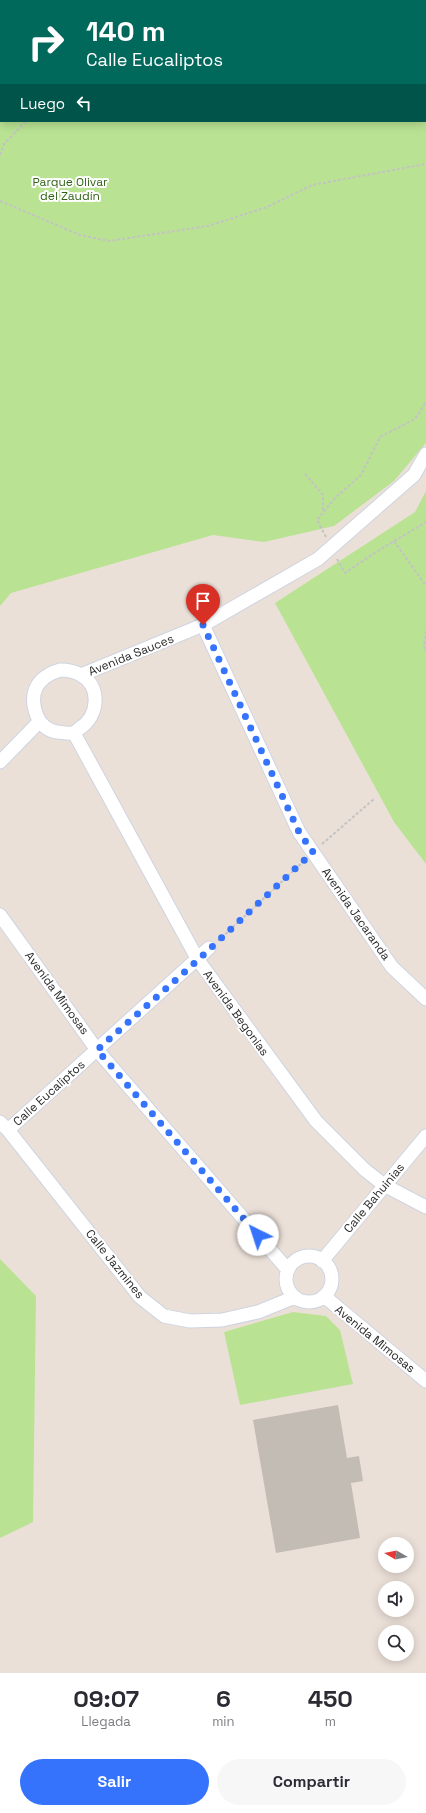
<!DOCTYPE html>
<html lang="es">
<meta charset="utf-8">
<style>
body{margin:0;font-family:"Space Grotesk",sans-serif;background:#f7f7f7;color:#2b2b33;height:100vh;display:flex;flex-direction:column;font-size:15px;white-space:nowrap}
*{box-sizing:border-box;margin:0}
p{font-size:13px;color:#7c7c81}
.icon{flex:none;width:22px;height:22px;fill:none;stroke:currentColor;stroke-width:2;stroke-linecap:round;stroke-linejoin:round}
.map{position:relative;height:1673px;overflow:hidden}
.panel{display:flex;flex-direction:column;background:#fff;flex:1}
.panel>*{flex:none}
.top-card{position:absolute;left:0px;top:0px;width:426px;height:122px;box-shadow:0 2px 10px #0003;background:#00695c;color:#fff;overflow:hidden}
.needle{width:26px;rotate:279deg}
.buttons{position:absolute;left:378px;top:1537px;display:grid;gap:8px}
.buttons a{display:grid;place-items:center;width:36px;height:36px;border-radius:50%;background:#fff;box-shadow:0 2px 10px #0003;font-size:20px}
.pin{position:absolute;display:grid;place-items:center;width:34px;height:34px;color:#fff;margin:-41px -17px;border-radius:50% 50% 50% 0;rotate:-45deg;box-shadow:0 0 4px #0007}
.pin .icon{rotate:45deg}
.me{position:absolute;width:44px;margin:-22px;rotate:319deg;stroke-linejoin:round;filter:drop-shadow(0 0 3px #0008)}
.turn{display:flex;align-items:center;gap:14px;height:84px;padding:0 20px;font-size:18px}
.turn .icon{width:52px;height:52px;stroke-width:2.5}
.turn b{display:block;font-size:28px;line-height:34px}
.then{display:flex;align-items:center;height:38px;padding:0 20px;background:#0003;gap:8px;font-size:15px}
.eta{display:flex;justify-content:space-evenly;align-items:center;height:68px;text-align:center}
.eta b{font-size:24px;font-weight:700;line-height:28px}
.cta{display:flex;gap:8px;margin-top:auto;padding:8px 20px}
.cta a{flex:1;height:46px;border-radius:24px;background:#3573fc;color:#fff;font-size:16px;font-weight:700;line-height:46px;text-align:center}
.cta a+a{background:#f7f7f7;color:#2b2b33}
.map>svg:first-child{display:block}
.green{fill:#b9e393;fill-rule:evenodd}
.building{fill:#c2bcb4}
.lines{fill:none;stroke-linecap:round;stroke-linejoin:round}
.minor-casing{stroke:#ced4e1;stroke-width:15}
.path{stroke:#c3c3c3;stroke-width:2;stroke-dasharray:3 2;stroke-linecap:butt}
.minor{stroke:#fff;stroke-width:13}
.route{stroke:#3573fc;stroke-width:7;stroke-dasharray:0 12.6}
.labels{text-anchor:middle;dominant-baseline:central;stroke-width:4;stroke-linejoin:round;paint-order:stroke}
.park-label{font-size:12px;fill:#326418;stroke:#fff}
.street-label{font-size:12px;fill:#282828;stroke:#fff}
</style>
<div class="map">
<svg width="426" height="1673" viewBox="0 0 426 1673">
<rect width="100%" height="100%" fill="#ebe0d8"/>
<path class="green" d="M0,0H426V443L394,481L334,526L264,542L213,535L11,593L0,606ZM1,1H425V121H1Z
M426,491V864L394,822L275,603L415,512Z
M0,1259L36,1296L33,1522L0,1538Z
M293,1312L326,1316L340,1330L353,1384L240,1405L224,1332Z"/>
<path class="building" d="M338,1405L347,1458L359,1456L363,1481L351,1483L360,1538L276,1553L253,1420Z"/>
<g class="lines">
<defs>
<path id="minor" d="M203,625L299,832L392,967L426,999
M60,670C67,670 74,671 81,675C101,686 99,716 80,728C78,730 75,732 73,733C68,734 62,732 57,732C48,731 40,724 37,716C28,693 37,677 60,670Z
M81,675L203,625L318,559L414,475L426,454
M74,733L198,960L316,1121L365,1170L384,1185L426,1207
M0,762L39,722
M0,915L97,1050L288,1270
M0,1122L8,1130L140,1297L164,1316L190,1321L222,1320L258,1312L295,1297
M8,1130L209,948
M286 1279a23 23 0 1 1 46 0a23 23 0 1 1-46 0Z
M322,1261L426,1136
M324,1296L426,1381"/>
</defs>
<use href="#minor" class="minor-casing"/>
<path class="path" d="M191,1L192,0
M0,155L4,144L26,121
M0,201L80,235L109,241L208,226L267,207L312,185L426,164
M305,474L323,495V511
M326,537L317,520L335,498L361,475L380,437L415,419L426,402
M394,541L426,586
M337,559L345,573L376,552L426,522
M426,631L424,647L426,652
M322,844L374,799
M218,941L304,861"/>
<use href="#minor" class="minor"/>
</g>
<g class="lines">
<path class="route" d="M203,625L299,832L313,852L198,960L97,1050L258,1235"/>
</g>
<g class="labels">
<g class="park-label">
<text x="70" y="182">Parque Olivar<tspan x="70" dy="14">del Zaudín</tspan></text>
</g>
<g class="street-label">
<text transform="translate(131 655) rotate(-22)">Avenida Sauces</text>
<text transform="translate(356 914) rotate(55)">Avenida Jacaranda</text>
<text transform="translate(57 993) rotate(54)">Avenida Mimosas</text>
<text transform="translate(236 1013) rotate(54)">Avenida Begonias</text>
<text transform="translate(49 1093) rotate(-42)">Calle Eucaliptos</text>
<text transform="translate(374 1198) rotate(-50)">Calle Bahuinias</text>
<text transform="translate(115 1264) rotate(51)">Calle Jazmines</text>
<text transform="translate(375 1339) rotate(39)">Avenida Mimosas</text>
</g>
</g>
</svg>
<div class="buttons">
<a><svg class="needle" viewBox="-14 -14 28 28"><path d="M0-13l5 13h-10z" fill="#e53935"/><path d="M0 13l5-13h-10z" fill="#7c7c81"/></svg></a>
<a><svg class="icon" aria-label="sound" viewBox="0 0 24 24"><path d="M4 9h4l5-4v14l-5-4H4zM17 9q2 3 0 6"/></svg></a>
<a><svg class="icon" aria-label="search" viewBox="0 0 24 24"><circle cx="10" cy="10" r="6"/><path d="M15 15l6 6"/></svg></a>
</div>
<div class="pin" style="left:203px;top:625px;background:#d93025"><svg class="icon" aria-label="arrive" viewBox="0 0 24 24"><path d="M6 21V4h12l-3 4 3 4H6"/></svg></div>
<svg class="me" style="left:258px;top:1235px" viewBox="-20 -20 40 40"><circle r="19" fill="#fff"/><path d="M0-13L10 11 0 6-10 11z" fill="#3573fc"/></svg>
<div class="top-card">
<div class="turn"><svg class="icon" aria-label="right" viewBox="0 0 24 24"><path d="M7 20v-9h11M14 6l5 5-5 5"/></svg><div><b>140 m</b>Calle Eucaliptos</div></div>
<div class="then">Luego<svg class="icon" aria-label="left" viewBox="0 0 24 24"><path d="M17 20v-9H6M10 6l-5 5 5 5"/></svg></div>
</div>
</div>
<section class="panel">
<div class="eta">
<div><b>09:07</b><p>Llegada</p></div>
<div><b>6</b><p>min</p></div>
<div><b>450</b><p>m</p></div>
</div>
<div class="cta"><a>Salir</a><a>Compartir</a></div>
</section>
